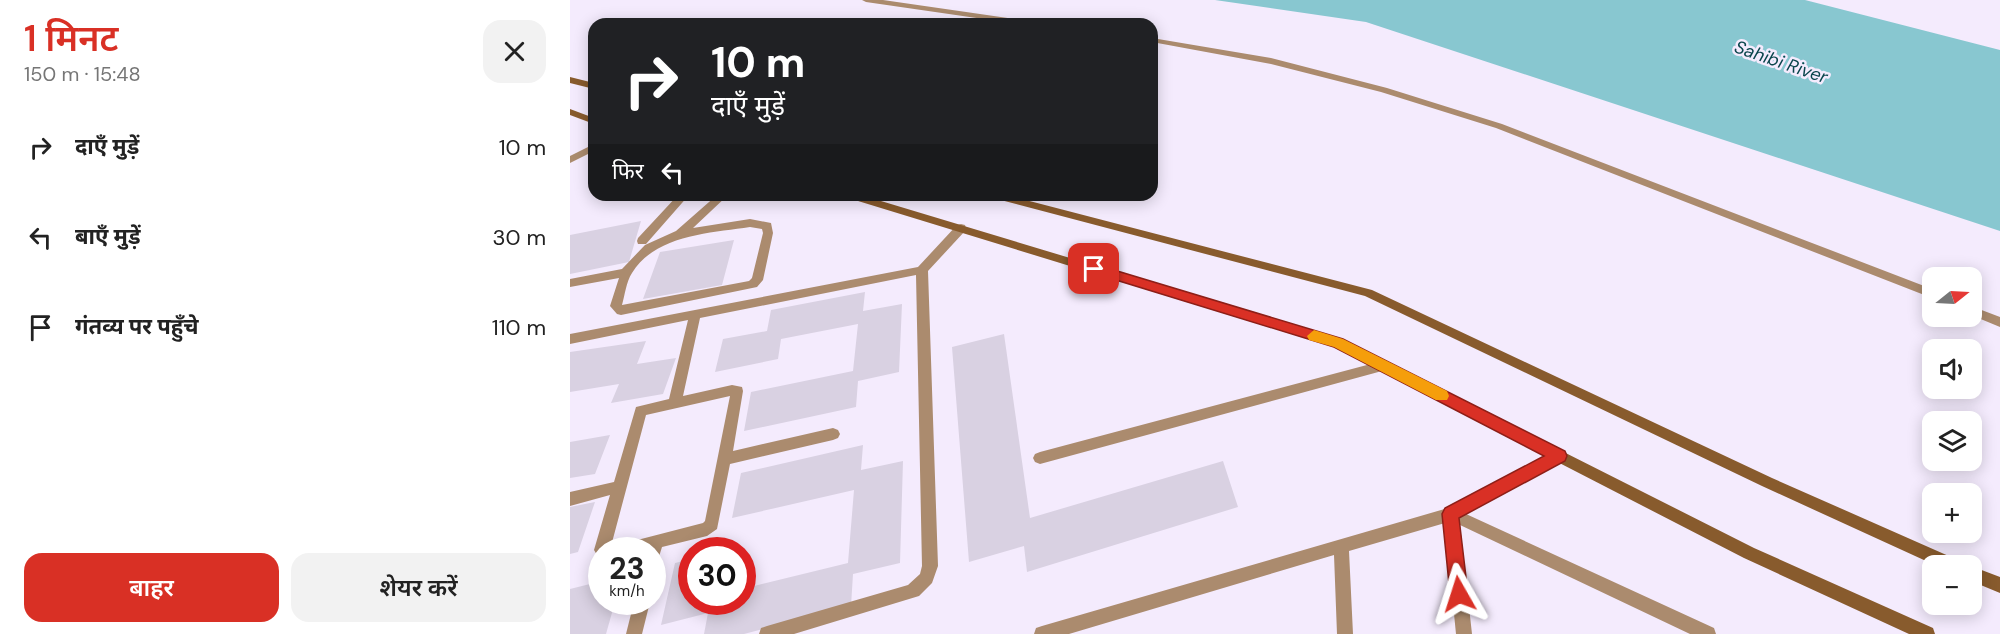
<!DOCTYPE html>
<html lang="hi">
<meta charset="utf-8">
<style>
body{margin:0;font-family:"DM Sans","Noto Sans Devanagari",sans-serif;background:#f2f2f2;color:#222;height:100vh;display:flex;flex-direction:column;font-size:22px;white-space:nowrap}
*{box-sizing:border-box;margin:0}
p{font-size:20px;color:#767676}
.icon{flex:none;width:33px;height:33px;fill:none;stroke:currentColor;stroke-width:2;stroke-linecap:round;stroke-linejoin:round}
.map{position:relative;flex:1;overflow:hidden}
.panel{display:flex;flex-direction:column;background:#fff;width:570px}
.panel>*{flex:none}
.top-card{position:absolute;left:18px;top:18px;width:570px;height:183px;border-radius:18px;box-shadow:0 3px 15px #0003;background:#202124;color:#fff;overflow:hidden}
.needle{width:39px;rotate:72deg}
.fabs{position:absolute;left:1352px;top:267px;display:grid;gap:12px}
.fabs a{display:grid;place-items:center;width:60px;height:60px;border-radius:12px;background:#fff;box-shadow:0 3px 15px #0003;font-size:30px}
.speed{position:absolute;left:18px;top:537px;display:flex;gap:12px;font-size:30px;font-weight:700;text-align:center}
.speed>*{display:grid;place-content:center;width:78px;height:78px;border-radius:50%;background:#fff;box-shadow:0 3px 15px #0003;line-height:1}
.speed small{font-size:15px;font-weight:400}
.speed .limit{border:9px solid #d22;background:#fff;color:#111}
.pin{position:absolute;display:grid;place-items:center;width:51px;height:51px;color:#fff;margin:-26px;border-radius:12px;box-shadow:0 3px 9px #0006}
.me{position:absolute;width:66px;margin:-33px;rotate:354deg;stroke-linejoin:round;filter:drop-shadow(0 0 4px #0008)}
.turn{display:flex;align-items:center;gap:21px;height:126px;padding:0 24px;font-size:27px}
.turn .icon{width:78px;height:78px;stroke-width:2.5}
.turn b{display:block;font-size:42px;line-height:51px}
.then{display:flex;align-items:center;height:57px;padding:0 24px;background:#0003;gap:12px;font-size:22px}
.round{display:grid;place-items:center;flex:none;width:63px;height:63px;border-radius:18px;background:#f2f2f2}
.overview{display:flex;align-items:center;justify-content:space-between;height:102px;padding:0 24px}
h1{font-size:36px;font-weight:600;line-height:45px;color:#d93025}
.cta{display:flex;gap:12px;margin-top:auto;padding:12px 24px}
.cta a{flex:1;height:69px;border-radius:18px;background:#d93025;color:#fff;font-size:24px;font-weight:600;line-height:69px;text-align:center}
.cta a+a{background:#f2f2f2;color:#222}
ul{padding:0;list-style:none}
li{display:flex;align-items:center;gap:18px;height:90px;padding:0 24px}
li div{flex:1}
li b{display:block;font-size:22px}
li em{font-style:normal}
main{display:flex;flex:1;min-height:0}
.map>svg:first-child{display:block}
.water{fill:#88c7d0}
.building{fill:#d9d1e2}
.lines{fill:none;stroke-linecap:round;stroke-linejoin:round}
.lane{fill:#ab8b6e;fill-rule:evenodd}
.street{fill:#ab8b6e;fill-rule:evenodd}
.secondary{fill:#885b2d;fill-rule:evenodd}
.route{fill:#d93025;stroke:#8d1f18;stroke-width:1.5}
.slow{fill:#f59e0b}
.labels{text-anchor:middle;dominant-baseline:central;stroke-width:5;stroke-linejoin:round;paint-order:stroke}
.far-water-label{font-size:18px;font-style:italic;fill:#0a454c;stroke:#f4ebfd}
</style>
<main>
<section class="panel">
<div class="overview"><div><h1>1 मिनट</h1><p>150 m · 15:48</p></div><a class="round"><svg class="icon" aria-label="close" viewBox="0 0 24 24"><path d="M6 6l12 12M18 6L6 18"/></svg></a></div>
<ul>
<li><svg class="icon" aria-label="right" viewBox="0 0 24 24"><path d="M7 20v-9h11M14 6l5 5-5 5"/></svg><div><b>दाएँ मुड़ें</b></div><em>10 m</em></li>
<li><svg class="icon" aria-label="left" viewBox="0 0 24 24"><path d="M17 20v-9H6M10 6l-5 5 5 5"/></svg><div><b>बाएँ मुड़ें</b></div><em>30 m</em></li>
<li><svg class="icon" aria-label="arrive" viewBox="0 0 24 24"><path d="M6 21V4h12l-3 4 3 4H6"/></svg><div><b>गंतव्य पर पहुँचे</b></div><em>110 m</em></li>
</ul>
<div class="cta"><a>बाहर</a><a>शेयर करें</a></div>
</section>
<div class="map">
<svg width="1430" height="634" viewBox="0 0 1430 634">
<rect width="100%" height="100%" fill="#f4ebfd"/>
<path class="water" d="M645,0H1235L1430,50V231L796,22Z"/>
<path class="building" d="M71,221L59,262L0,274V235Z
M164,240L152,285L73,299L90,252Z
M295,292L293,311L332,304L329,372L288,381L286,407L174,431L181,392L283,371L288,324L211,339L208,359L145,372L153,339L197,331L201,310Z
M434,334L460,518L653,461L668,507L457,572L454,546L399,562L382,347Z
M76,341L67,364L106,358L93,394L41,403L49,384L0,392V352Z
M40,435L25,474L0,478V442Z
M293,445L291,470L333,461L330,563L283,574L281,606L174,634H134L138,613L91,625L105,563L122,559V602H172V589L278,563L284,490L162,518L171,473Z
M25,502L8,552L0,554V507Z
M32,581V602H45L36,634H0V589Z"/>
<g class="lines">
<path class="lane" d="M108,195H119L76,244H68L67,241L68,238Z
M147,195H158L123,228L180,219L201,223L203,233L193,280L187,287L51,315L47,314L40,306L49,278L0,287V279L52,269L75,245L106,231ZM180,227L192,229L193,233L182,278L179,281L52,305C55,295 56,282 62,273C85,235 140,233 180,227Z"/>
<path class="street" d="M292,0H313L465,22L469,24H448L296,2Z
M582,38L701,58L817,88L932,124L1362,289V298L926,128L811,92L701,64L582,42Z
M24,144V151L0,163V156Z
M391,224L395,225L396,228L395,231L358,271L368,566L362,583L349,596L224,634H189L191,628L197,626L338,585L350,574L352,566L346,275L130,318L113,396L162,385L172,387L173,391L163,451L263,428L268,430L270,434L268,438L263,440L160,464L147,529L137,536L92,547L87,563L82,565V550H46L48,545L133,523L135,521L160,396L76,415L40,550H32V557L27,555L24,550L40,495L0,506V492L44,482L66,407L99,399L118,320L0,344V334L348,267L387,225Z
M1401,306L1430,317V327L1401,315Z
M812,361L816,362L818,366L816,370L812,371L470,464L465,462L463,458L465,454L470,452Z
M989,450L994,452L996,456L994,460L896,514L1144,628L1146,634H1120L890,525L902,634H886L875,523L779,551L783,634H767L764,555L499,634H464L466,628L472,626L878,508Z
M64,602H80L72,634H56Z"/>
<path class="secondary" d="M0,77L24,83V89L0,83Z
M0,109L24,118V124L0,115Z
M274,195H291L772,340L1184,548L1363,628L1365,634H1339L1174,558L764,347L275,197Z
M418,195H436L802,290L1202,478L1390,561L1392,566H1367L1192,486L795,296L423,198Z
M1401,566L1430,577V593L1401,581Z"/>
</g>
<path class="route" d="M524,264L773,339L995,451L997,456L995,461L889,518L898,594L896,600L889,603L883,600L880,594L872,514L875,508L974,456L764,347L520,272L518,269Z"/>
<path class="slow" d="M744,330L773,339L877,391L879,396L877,400H866L764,347L739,340L737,336Z"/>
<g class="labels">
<g class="far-water-label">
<text transform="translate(1211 62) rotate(19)">Sahibi River</text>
</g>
</g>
</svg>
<div class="fabs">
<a><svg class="needle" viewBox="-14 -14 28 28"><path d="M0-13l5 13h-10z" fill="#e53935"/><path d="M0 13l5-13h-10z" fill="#767676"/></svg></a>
<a><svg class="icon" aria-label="sound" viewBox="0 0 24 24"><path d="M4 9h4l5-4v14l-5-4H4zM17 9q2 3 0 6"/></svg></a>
<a><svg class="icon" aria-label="layers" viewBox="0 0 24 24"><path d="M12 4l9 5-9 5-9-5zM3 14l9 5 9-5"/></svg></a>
<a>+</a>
<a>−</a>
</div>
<div class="speed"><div>23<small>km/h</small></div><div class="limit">30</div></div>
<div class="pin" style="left:524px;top:269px;background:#d93025"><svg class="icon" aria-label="arrive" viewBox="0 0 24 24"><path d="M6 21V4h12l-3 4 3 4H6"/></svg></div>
<svg class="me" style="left:889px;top:594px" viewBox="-20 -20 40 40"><path d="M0-17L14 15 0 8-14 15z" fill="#d93025" stroke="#fff" stroke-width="4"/></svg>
<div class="top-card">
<div class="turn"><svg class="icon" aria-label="right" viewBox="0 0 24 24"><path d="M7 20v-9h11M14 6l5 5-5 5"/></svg><div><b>10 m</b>दाएँ मुड़ें</div></div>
<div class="then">फिर<svg class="icon" aria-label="left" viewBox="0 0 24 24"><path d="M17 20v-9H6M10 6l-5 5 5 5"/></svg></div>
</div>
</div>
</main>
